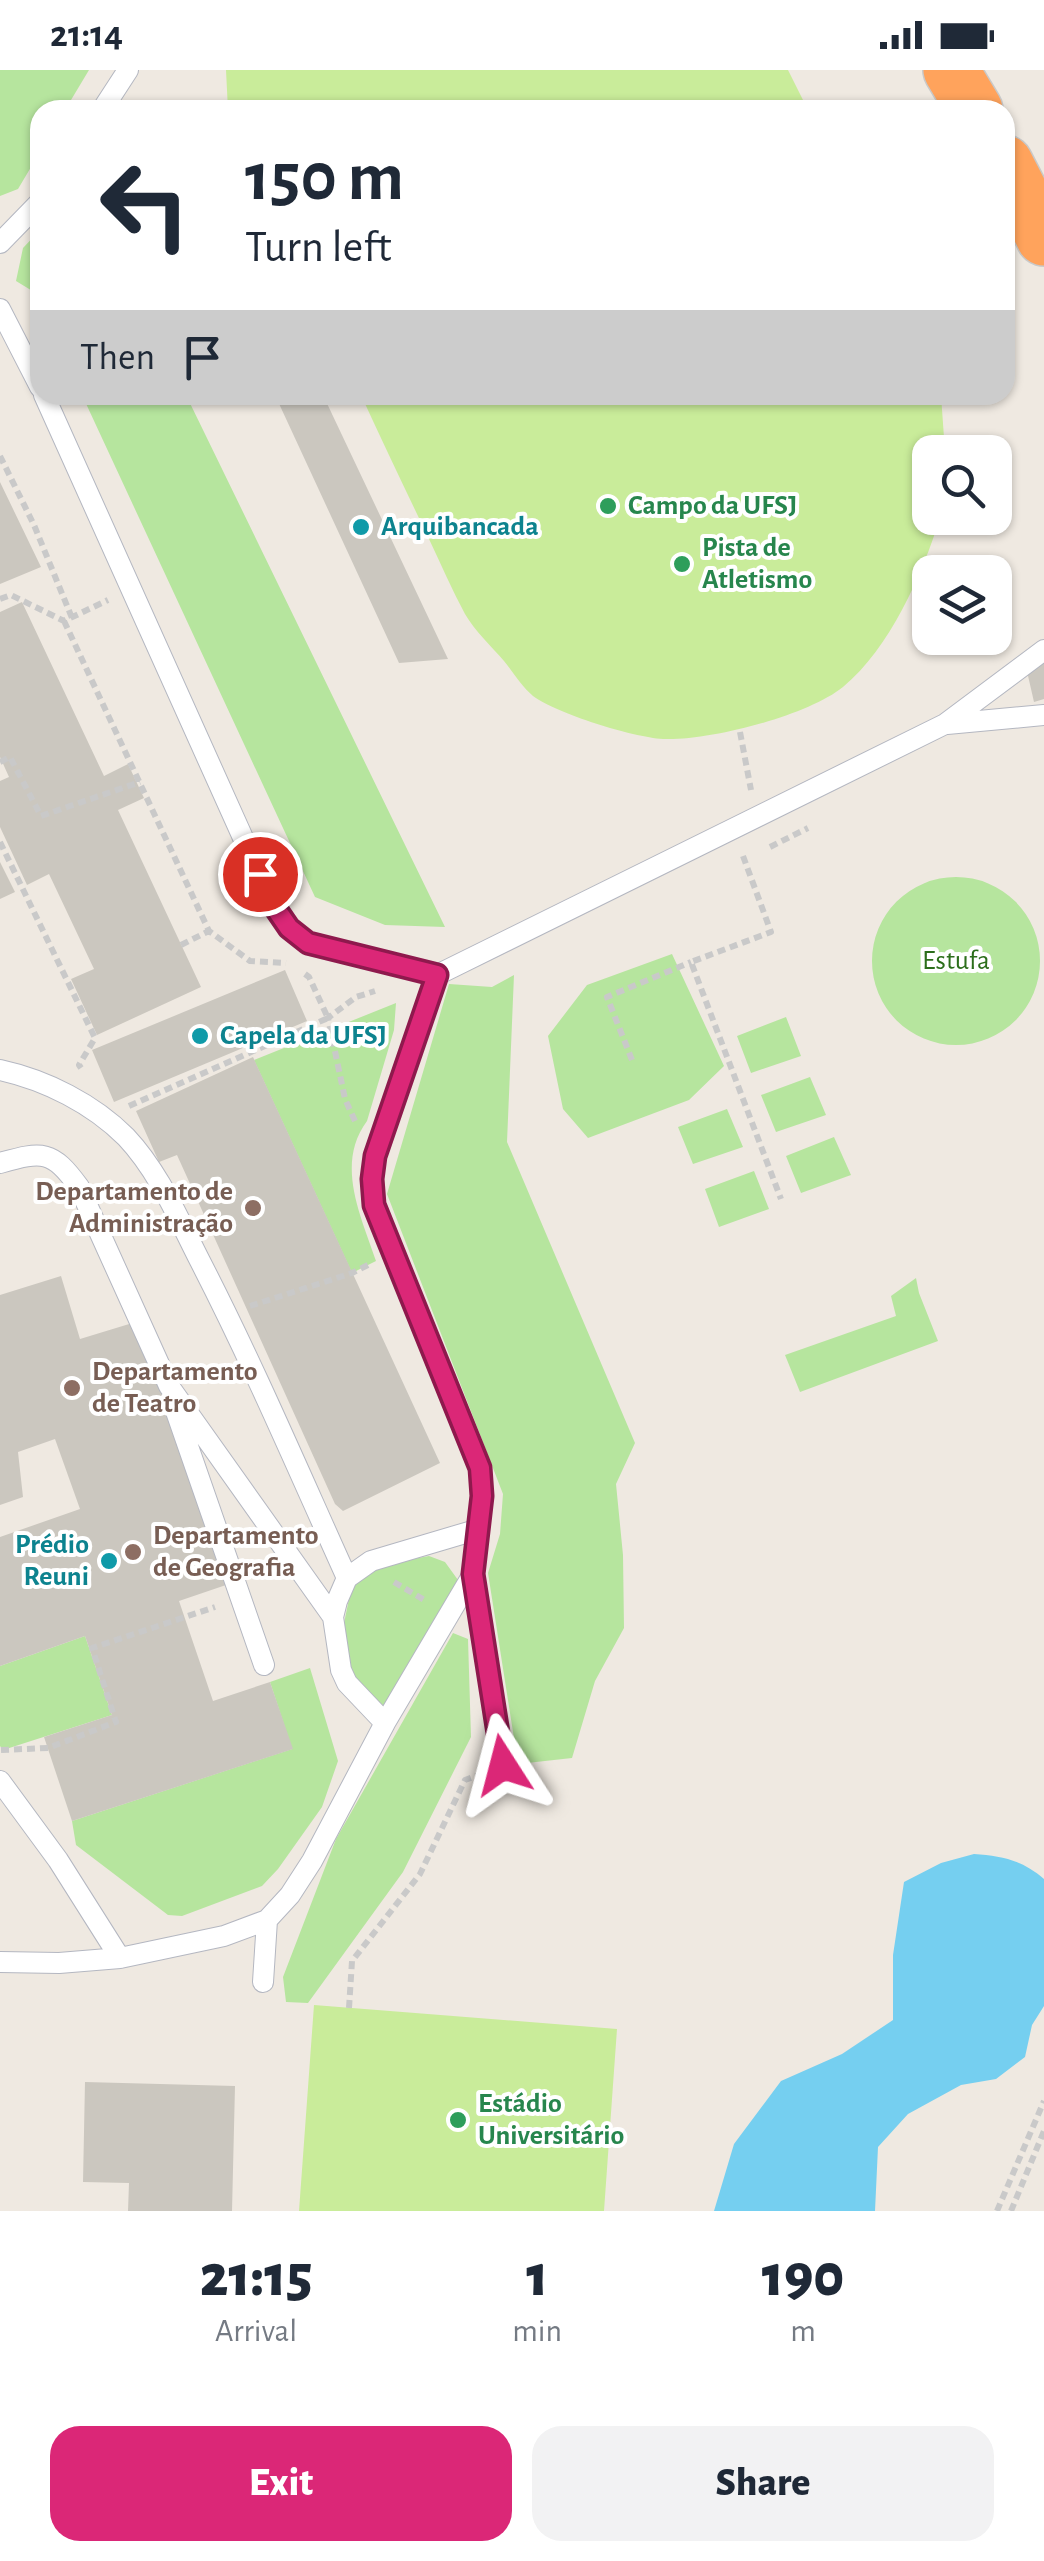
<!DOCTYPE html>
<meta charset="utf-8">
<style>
body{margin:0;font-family:"Alegreya Sans",sans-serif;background:#f2f2f3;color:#1f2937;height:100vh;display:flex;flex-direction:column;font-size:38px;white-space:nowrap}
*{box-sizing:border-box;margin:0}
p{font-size:32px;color:#747a83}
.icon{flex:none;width:55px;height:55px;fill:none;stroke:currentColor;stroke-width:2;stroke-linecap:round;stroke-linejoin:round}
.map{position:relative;height:2141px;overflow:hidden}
.details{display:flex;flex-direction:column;background:#fff;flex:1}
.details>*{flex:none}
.banner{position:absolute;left:30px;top:30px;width:985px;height:305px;border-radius:30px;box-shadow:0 2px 8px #0004;background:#fff;color:#1f2937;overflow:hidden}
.buttons{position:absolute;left:912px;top:365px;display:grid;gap:20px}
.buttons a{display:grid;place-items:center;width:100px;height:100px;border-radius:20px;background:#fff;box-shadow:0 2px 8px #0004;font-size:50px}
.pin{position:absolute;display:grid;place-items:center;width:85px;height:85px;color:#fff;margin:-42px;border:5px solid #fff;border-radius:50%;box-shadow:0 2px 10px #0007}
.me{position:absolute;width:110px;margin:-55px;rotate:351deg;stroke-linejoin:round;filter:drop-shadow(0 0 8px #0008)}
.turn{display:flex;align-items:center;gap:35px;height:210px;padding:0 50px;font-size:45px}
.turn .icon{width:130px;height:130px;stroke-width:2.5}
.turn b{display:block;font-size:70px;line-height:85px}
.then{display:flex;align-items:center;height:95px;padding:0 50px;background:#0003;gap:20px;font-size:38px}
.eta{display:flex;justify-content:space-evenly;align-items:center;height:170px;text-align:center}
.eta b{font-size:60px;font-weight:800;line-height:70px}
.action{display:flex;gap:20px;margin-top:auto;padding:20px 50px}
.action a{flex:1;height:115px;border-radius:30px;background:#db2777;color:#fff;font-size:40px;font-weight:800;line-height:115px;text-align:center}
.action a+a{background:#f2f2f3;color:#1f2937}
.status{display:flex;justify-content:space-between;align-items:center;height:70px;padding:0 50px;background:#fff;direction:ltr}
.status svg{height:28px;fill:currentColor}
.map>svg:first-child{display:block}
.green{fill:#b6e59e}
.pitch{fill:#c9ec9a}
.water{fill:#75cff0}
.building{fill:#cbc7bf}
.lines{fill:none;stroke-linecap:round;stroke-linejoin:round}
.lane-casing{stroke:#b4b7c1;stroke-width:22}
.highway-casing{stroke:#c9c9c9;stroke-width:58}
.path{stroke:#c9c9c9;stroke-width:6;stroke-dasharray:8 5;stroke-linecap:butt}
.lane{stroke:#fff;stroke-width:20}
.highway{stroke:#ffa35c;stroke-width:55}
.route-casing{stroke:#8e194d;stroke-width:25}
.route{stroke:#db2777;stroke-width:18}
.leisure-dot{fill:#2e9e5b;stroke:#fff;stroke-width:4}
.culture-dot{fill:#0f9aa8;stroke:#fff;stroke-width:4}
.education-dot{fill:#8d6e63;stroke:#fff;stroke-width:4}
.labels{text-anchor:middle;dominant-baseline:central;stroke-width:8;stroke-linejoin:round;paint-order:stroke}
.leisure-label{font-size:28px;font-weight:bold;fill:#27864d;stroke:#fff;text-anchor:start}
.culture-label{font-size:28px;font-weight:bold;fill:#0d838f;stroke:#fff;text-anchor:start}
.park-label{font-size:28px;fill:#2c6e1b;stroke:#fff}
.education-label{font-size:28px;font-weight:bold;fill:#785e54;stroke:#fff;text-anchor:start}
</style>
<div class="status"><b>21:14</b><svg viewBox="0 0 49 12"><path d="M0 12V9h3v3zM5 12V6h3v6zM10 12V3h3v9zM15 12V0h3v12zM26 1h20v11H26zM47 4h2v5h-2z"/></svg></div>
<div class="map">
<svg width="1044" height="2141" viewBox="0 0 1044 2141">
<rect width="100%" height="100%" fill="#efe9e1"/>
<path class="green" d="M0,0H89L65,40H40V82L18,119L0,126Z
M40,160V235L34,222L16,211L23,178Z
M82,325H186L445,857L385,855L315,827Z
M872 891a84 84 0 1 1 168 0a84 84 0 1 1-168 0Z
M672,884L724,996L689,1030L588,1068L563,1039L548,966L587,915Z
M514,905L507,1072L635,1373L616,1414L623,1485L624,1558L595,1611L572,1688L518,1694L488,1503L500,1464L503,1424L387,1124L449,914L492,917Z
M396,933L394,960L367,1051C335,1094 361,1146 376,1191L352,1203L254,990Z
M786,947L801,986L751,1003L737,966Z
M810,1007L826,1045L776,1062L761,1025Z
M727,1039L743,1077L693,1094L678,1057Z
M834,1067L851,1105L801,1123L786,1086Z
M754,1101L769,1139L719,1157L705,1119Z
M916,1208L919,1223L938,1271L800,1322L785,1285L896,1246L891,1226Z
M429,1486L445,1492L458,1510L388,1640L350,1605L344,1553L353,1510L370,1497Z
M453,1563L468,1569L471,1667L403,1802L308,1933L286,1932L283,1907L336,1769Z
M85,1566L112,1645L3,1680L0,1676V1596Z
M310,1598L338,1691L322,1737L278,1799L262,1816L182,1846L168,1845L76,1775L72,1751L292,1679L270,1612Z"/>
<path class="pitch" d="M226,0H788L808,40H228Z
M361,325H941L945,382H930V448H940C922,505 890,578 843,617C807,646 709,671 663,669C632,667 558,644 533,626C522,617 513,602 504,591C491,576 475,561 465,544C452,520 441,494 429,469C406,421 383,373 361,325Z
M314,1935L617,1959L604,2141H299Z"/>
<path class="water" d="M974,1784C1002,1786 1022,1790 1044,1809V1936L1032,1955L1025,1987L996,2009L961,2015L908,2044L878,2077L875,2141H714L734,2074L781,2011L842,1984L893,1950V1885L904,1812L941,1793Z"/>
<path class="building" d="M275,325H323L448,589L399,593Z
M0,412L41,497L0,514Z
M22,532L104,706L128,694L144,728L118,740L201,917L97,965L71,909L94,899L49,804L27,815L0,757V711L9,707L0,687V542Z
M1044,592V629L1034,632L1026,597Z
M0,792L15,822L0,829Z
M285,900L307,951L114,1032L92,980Z
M253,987L440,1393L343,1441L335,1434L177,1085L159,1092L136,1041Z
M61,1206L80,1269L139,1251L226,1515L179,1531L213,1631L270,1612L293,1679L72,1751L44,1667L112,1645L85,1566L0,1596V1467L80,1439L55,1369L18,1382L23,1427L0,1435V1225Z
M85,2012L235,2016L232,2141H128L129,2113L83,2112Z"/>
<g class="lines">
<defs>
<path id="lane" d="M102,40L128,0
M0,173L40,132
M0,239L40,317
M44,325L275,839L289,858L308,873L437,905L945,654L1044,580
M947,654L1044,645
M0,1000C46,1010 93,1034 126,1067C159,1102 178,1148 200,1191C253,1294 299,1402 347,1508
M0,1093C43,1081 52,1080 79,1117L169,1316L333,1547
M173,1333L264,1595
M473,1504L503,1695
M385,1653L347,1613L341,1600L333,1547L337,1531L347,1508L371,1491L479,1459
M0,1711L58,1790L120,1888
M0,1892L59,1893L120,1888L224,1866L267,1850L290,1825L312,1791L385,1653L473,1504L482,1426L480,1399L374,1135L372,1109L375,1086L437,905
M263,1912L267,1850"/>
<path id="highway" d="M951,0L975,40
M1005,93L1044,168"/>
</defs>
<use href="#lane" class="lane-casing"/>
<use href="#highway" class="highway-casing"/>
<path class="path" d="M0,386L34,455L72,548
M0,529L11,525L64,551L108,530
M64,551L209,861L250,891L286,893
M740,662L751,720
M0,692L10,687L41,746L140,712
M0,772L95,968L79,995L81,998
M770,777L808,758
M743,786L771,862L691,892L781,1129
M181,875L209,861
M632,990L607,927L691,892
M129,1036L328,948L309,907L305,904
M355,1051L345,1029L328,948L356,927L375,921
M250,1236L352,1203L370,1194
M394,1512L426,1531
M1,1680L48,1678L116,1652L92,1578L215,1537
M349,1938L352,1891L420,1804L465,1710L479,1705
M997,2141L1044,2031
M1011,2141L1044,2061"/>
<use href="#lane" class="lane"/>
<use href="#highway" class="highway"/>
</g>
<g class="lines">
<defs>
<path id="route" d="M260,804L276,839L289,858L308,873L437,905L375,1086L372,1109L374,1135L480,1398L482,1426L473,1504L503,1695"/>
</defs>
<use href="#route" class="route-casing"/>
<use href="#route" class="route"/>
</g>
<g class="leisure-dot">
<circle cx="608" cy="436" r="10"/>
<circle cx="682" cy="494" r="10"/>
<circle cx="458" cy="2050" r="10"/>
</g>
<g class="culture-dot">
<circle cx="361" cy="457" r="10"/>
<circle cx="200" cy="966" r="10"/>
<circle cx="109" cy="1491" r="10"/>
</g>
<g class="education-dot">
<circle cx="253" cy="1138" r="10"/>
<circle cx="72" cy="1318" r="10"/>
<circle cx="133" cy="1482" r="10"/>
</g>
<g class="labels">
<g class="leisure-label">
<text x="628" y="436">Campo da UFSJ</text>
<text x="702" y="478">Pista de<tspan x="702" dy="32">Atletismo</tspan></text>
<text x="478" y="2034">Estádio<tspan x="478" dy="32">Universitário</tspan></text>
</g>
<g class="culture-label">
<text x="381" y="457">Arquibancada</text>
<text x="220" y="966">Capela da UFSJ</text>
<text x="89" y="1475" text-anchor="end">Prédio<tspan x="89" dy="32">Reuni</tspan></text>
</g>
<g class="park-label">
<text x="956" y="891">Estufa</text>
</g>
<g class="education-label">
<text x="233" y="1122" text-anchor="end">Departamento de<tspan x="233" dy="32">Administração</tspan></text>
<text x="92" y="1302">Departamento<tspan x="92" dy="32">de Teatro</tspan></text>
<text x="153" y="1466">Departamento<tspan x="153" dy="32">de Geografia</tspan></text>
</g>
</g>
</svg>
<div class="buttons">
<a><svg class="icon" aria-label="search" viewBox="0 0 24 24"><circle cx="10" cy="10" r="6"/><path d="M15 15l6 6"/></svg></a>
<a><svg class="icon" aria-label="layers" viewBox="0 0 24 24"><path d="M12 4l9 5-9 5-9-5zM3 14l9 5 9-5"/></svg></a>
</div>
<div class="pin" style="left:260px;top:804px;background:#d93025"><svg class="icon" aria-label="arrive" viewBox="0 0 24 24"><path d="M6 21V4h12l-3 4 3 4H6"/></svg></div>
<svg class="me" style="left:503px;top:1695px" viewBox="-20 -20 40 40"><path d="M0-17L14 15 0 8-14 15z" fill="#db2777" stroke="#fff" stroke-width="4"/></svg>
<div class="banner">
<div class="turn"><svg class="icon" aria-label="left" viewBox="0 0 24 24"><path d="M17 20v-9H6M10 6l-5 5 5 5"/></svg><div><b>150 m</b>Turn left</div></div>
<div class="then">Then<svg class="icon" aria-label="arrive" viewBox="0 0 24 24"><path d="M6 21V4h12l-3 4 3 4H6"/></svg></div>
</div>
</div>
<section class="details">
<div class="eta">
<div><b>21:15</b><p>Arrival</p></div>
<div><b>1</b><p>min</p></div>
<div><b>190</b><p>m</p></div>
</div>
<div class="action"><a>Exit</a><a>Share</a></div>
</section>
